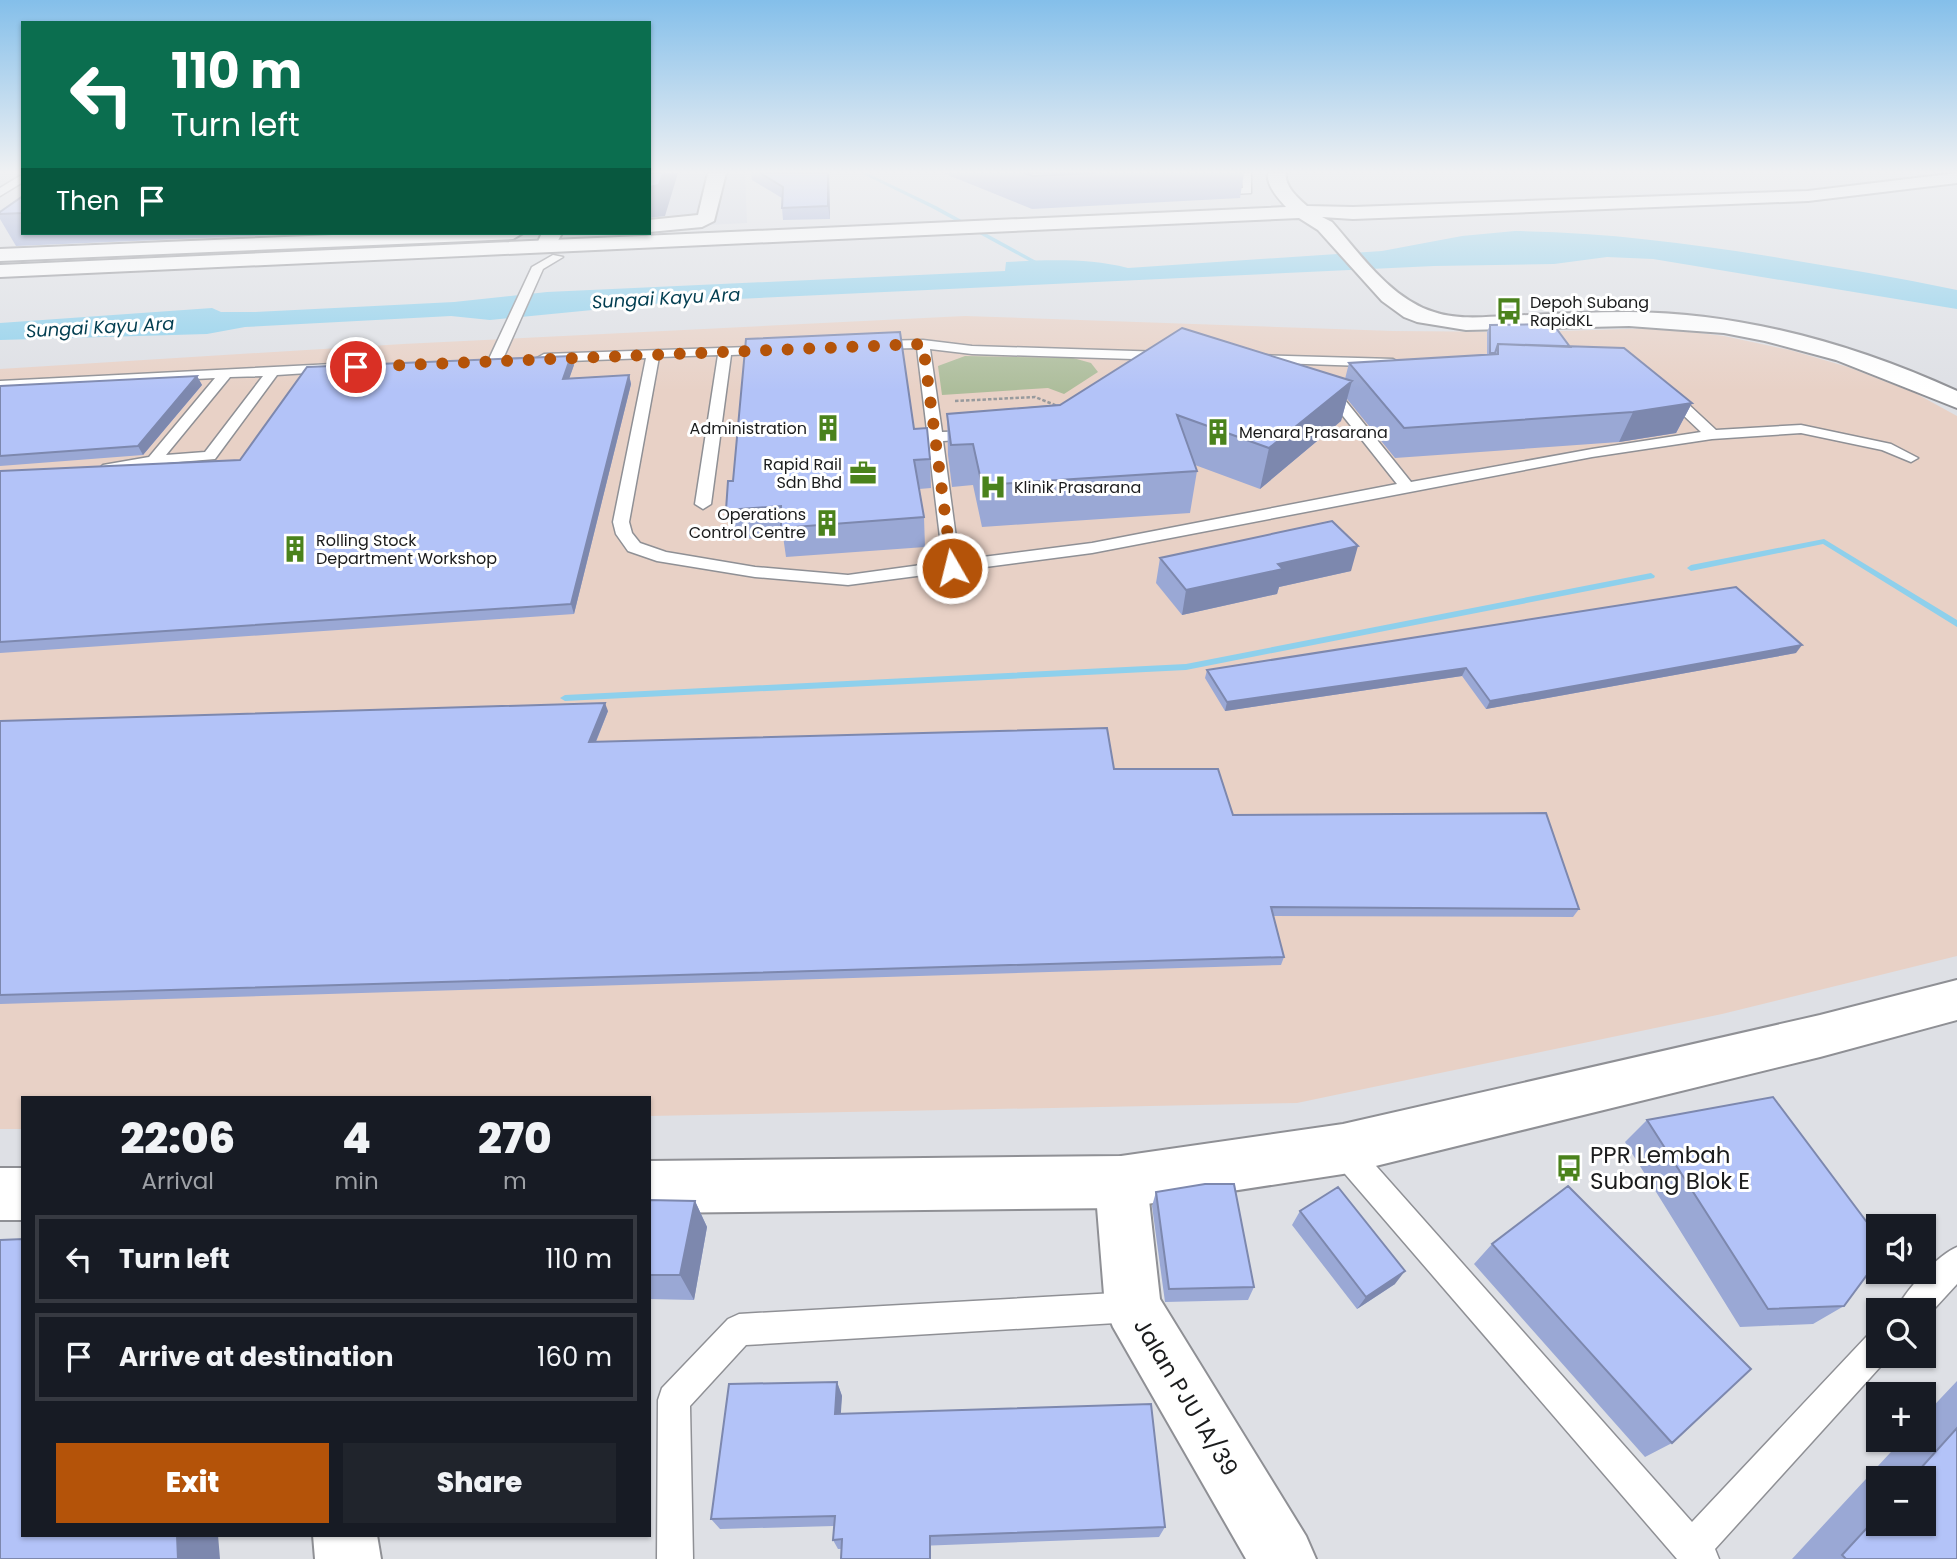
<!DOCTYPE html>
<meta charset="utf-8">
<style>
body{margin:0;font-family:Poppins,sans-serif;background:#20242c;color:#f1f3f6;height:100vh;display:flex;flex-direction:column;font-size:26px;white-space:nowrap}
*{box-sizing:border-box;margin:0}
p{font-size:23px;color:#9ea1a6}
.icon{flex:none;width:38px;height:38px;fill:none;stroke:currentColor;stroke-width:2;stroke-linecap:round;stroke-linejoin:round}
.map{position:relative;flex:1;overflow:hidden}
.sheet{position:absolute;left:21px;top:1096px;width:630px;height:441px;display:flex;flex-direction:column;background:#171b24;border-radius:0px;box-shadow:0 2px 5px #0004}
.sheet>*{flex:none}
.top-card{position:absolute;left:21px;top:21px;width:630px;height:214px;border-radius:0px;box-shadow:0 2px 5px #0004;background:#0b6e4f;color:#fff;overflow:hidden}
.fabs{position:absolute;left:1866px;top:1214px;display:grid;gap:14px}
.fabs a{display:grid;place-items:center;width:70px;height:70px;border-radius:0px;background:#171b24;box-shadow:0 2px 5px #0004;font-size:35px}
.pin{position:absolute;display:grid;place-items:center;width:60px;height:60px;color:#fff;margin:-30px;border:4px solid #fff;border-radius:50%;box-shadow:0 2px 7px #0007}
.me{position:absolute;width:77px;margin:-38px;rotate:352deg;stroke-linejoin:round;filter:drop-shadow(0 0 5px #0008)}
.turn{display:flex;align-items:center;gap:24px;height:147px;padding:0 35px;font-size:32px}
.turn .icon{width:91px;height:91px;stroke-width:2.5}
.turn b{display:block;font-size:49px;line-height:60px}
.then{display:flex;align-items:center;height:66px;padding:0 35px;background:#0003;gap:14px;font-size:26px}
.eta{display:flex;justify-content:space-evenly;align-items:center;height:119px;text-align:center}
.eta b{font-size:42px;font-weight:800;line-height:49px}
.action{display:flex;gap:14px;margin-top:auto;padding:14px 35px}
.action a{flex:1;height:80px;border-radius:0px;background:#b45309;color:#fff;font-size:28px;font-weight:800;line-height:80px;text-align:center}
.action a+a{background:#20242c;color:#f1f3f6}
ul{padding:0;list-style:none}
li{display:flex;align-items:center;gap:21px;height:88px;margin:0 14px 10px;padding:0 21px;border:4px solid #363941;border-radius:0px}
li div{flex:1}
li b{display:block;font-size:26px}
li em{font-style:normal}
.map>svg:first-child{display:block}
.built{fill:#d1d5e1}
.industrial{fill:#e8d1c6}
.green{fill:#adbd9b}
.water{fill:#8ed0ec}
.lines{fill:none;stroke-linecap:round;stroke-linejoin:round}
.stream{fill:#8ed0ec;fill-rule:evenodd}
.lane-casing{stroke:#8f9095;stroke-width:3}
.street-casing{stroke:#8f9095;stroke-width:4}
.secondary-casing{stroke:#8f9095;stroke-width:4}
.path{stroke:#989a9d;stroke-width:2.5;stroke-dasharray:3.5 2;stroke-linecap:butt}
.lane{fill:#fff;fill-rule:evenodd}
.street{fill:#fff;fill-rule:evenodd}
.secondary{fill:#fff;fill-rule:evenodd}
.wall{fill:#9aa8d5;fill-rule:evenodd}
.shaded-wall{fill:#7d88ae}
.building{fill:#b3c3f8;stroke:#7d88ae;stroke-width:2}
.route{stroke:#b45309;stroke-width:12;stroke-dasharray:0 21.6}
.labels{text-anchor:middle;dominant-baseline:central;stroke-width:6;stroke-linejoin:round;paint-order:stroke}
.far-poi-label{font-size:16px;fill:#1b1c1d;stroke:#fff;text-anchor:start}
.far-water-label{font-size:18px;font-style:italic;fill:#023e51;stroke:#fff}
.near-poi-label{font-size:23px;fill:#1b1c1d;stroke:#fff;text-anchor:start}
.near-street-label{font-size:23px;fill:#1b1c1d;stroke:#fff}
</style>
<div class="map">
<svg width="1957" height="1559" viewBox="0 0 1957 1559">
<rect width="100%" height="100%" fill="#dee0e5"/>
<path class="built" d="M649,173H745L747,223L649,228Z"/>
<path class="industrial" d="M965,316L1393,331L1528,332L1658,328L1724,336L1790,350L1848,367L1915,393L1957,416V956L1722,1014L1297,1103L649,1116V1097H23V1129H0V369L403,344Z"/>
<path class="green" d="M965,356L1073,358L1091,363L1098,372L1064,394L1048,388L942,395L938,366Z"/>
<path class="water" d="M1515,231C1602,232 1688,243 1774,257C1835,267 1896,277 1957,290V309L1653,259L1607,257L1554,264L1434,266L674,302L490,320L451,316L245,327L207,334L0,340V323L212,308L221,312H255L454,302L547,292L1005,271L1006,262C1048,260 1087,258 1128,268L1382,251L1462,236Z"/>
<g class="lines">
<path class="stream" d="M861,173H867L936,206L1047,267L1042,268L932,208Z
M1824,539L1957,620V627L1823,544L1691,571L1687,568L1691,565Z
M1651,573L1655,576L1654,578L1186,670L565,701L560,698L565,695L1186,664Z"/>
<defs>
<path id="lane" d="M1241,173H1251V193L1212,195L1207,192L1212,189L1243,188Z
M23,174V182L0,196V188Z
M553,255L563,257L543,269L502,361L495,365L490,364L488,361L532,267Z
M923,340L972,346L1165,352L1171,356L1165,360L972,354L930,349L942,432L974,431L981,435L974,439L943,441L959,560L1092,543L1397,484L1320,387L1327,383L1332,384L1411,482L1592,449L1701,432L1663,396V390H1673L1716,430L1801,425L1891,444L1918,458L1911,462L1882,450L1801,433L1712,439L1592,457L1092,553L848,585L755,577L657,561L628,551L616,534L613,522L646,358L544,362L537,358L544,354L779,346L780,349L774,353L731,355L711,504L703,509L695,504L718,355L659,357L629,522L632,533L640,543L666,552L755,567L848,575L943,562L917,348L876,349L870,345L876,341Z
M1257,355L1393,359L1400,363L1393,367L1252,362V356Z
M333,364L340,368L338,371L277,375L215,459L154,464L108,473L100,468L103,465L149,457L215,378L0,389V381ZM263,376L205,452L166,455L230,377Z
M1343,1137L1353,1140L1692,1522L1867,1336L1878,1331V1356H1890L1715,1549L1719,1559H1677L1333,1160L1329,1150L1333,1140Z
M1957,1247V1284L1923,1321V1311H1896C1904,1291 1938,1255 1957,1247Z
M1133,1292L1144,1296L1148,1307L1144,1318L1133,1322L746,1345L690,1406L693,1559H657L658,1400L662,1388L728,1319L739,1314Z"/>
<path id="street" d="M708,173H726L714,221L702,227L649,232V220L698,215Z
M381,233H523L513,239L0,261V249Z
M542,233H562L552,252H538L535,248Z
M1121,1156L1140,1164L1147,1182L1160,1299L1306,1536L1316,1559H1246L1113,1327L1105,1307L1095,1182L1102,1164Z
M313,1535H377L381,1559H315Z"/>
<path id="secondary" d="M1268,173H1286C1284,186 1298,198 1307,206L1353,207L1808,191L1957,173V183L1808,201L1353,219L1322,217L1332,222C1360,254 1391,299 1434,312C1457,320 1484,317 1507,316C1548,314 1589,312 1629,312C1743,313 1854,344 1957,391V408L1836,360L1765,341L1724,333L1629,326L1466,330L1417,322L1404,317L1382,301L1318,230L1299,218L0,277V265L1286,207C1278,198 1266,185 1268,173Z
M1957,980V1020L1820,1057L1343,1174L1121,1208L649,1213V1161L1121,1156L1343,1124L1820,1015Z
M0,1168H23V1220H0Z"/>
</defs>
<use href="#lane" class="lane-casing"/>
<use href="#street" class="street-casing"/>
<use href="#secondary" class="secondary-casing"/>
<path class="path" d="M955,401L1035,397L1060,407"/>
<use href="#lane" class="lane"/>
<use href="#street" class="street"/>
<use href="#secondary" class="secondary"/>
</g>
<path class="wall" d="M751,173H829L830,219L783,220L782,208V198L752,180Z
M943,173H1244L1240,198L1032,209Z
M23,196V233H320L16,246L0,219V212Z
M1490,325L1570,347L1692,403L1676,433L1619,442L1395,458L1347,399L1341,421L1260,489L1195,465L1197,471L1190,513L982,527L973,485L952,487L948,455L947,414L1345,379L1349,363L1487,355V332Z
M571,356L574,365L569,378L629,375L631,384L574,614L0,653V471L240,460Z
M197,376L202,385L143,455L0,466V386Z
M914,429L930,459L931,488L919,489L924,517L925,547L786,557L783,536L732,540L726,510L733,481Z
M1160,558L1351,571L1279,587L1277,594L1182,615L1156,583Z
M1796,653L1486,709L1462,676L1225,711L1205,678L1207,670Z
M608,711L596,742L1114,769L1233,815L1579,909L1573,917L1273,916L1284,957L1281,965L0,1004V721Z
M1647,1120L1844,1306L1813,1324L1740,1327L1625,1142Z
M1156,1192L1254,1287L1248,1300L1165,1302L1152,1206Z
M649,1200L695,1201L707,1227L694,1300L649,1299Z
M1300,1211L1395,1284L1357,1309L1292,1225Z
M1492,1244L1672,1443L1645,1457L1474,1264Z
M1957,1381V1559H1792L1902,1440H1923V1417ZM1878,1479H1923L1878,1524Z
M837,1382L842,1396L840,1414L1165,1527L1159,1537L838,1549L833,1540L834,1526L720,1529L711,1519Z"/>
<path class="shaded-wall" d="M663,173H678L665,216L649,218V187Z
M828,173H829L830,219L828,206Z
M571,356L574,365L566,388L563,379Z
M629,375L631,384L574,614L571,604Z
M197,376L202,385L143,455L138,446Z
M1352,381L1341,421L1260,489L1269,448Z
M1692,403L1676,433L1619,442L1633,412Z
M1358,546L1351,571L1279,587L1277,594L1182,615L1186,590L1278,564Z
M1802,645L1796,653L1486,709L1490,701Z
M1466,668L1462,676L1225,711L1227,702Z
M605,703L608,711L592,751L589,742Z
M695,1201L707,1227L694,1300L680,1275Z
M1405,1271L1395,1284L1357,1309L1366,1297Z
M837,1382L842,1396L840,1427L835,1414Z
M177,1535H218L220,1559H178Z
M930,1536L931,1546V1559H930Z"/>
<path class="building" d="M649,173H663L659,185L649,187Z
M760,173H828V206L782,208L783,187Z
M1024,173H1096L1033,176Z
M23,196V213L0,214V212Z
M1553,324L1570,347L1498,344L1495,353H1490V325Z
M1182,328L1352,381L1269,448L1177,415L1197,471L982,485L973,444L951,445L947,414L1060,405Z
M900,332L914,429L927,428L930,459L914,460L924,517L781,528V506L726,510L728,481H733L746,339Z
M1498,344L1624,348L1692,403L1633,412L1404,428L1349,363L1498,354Z
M571,356L563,379L629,375L571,604L0,642V471L240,460L307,367Z
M197,376L138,446L0,456V386Z
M1332,521L1358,546L1278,564L1283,569L1186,590L1160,558Z
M1736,587L1802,645L1490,701L1466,668L1227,702L1207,670Z
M605,703L589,742L1107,728L1114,769H1218L1233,815L1546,813L1579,909L1271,907L1284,957L0,995V721Z
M1773,1097L1878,1237V1260L1844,1306L1768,1309L1647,1120Z
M1205,1184H1234L1254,1287L1169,1289L1156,1192Z
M1568,1186L1751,1369L1672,1443L1492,1244Z
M1338,1187L1405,1271L1366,1297L1300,1211Z
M649,1200L695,1201L680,1275H649Z
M23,1239V1535H177L178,1559H0V1240Z
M837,1382L835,1414L1151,1404L1165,1527L930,1536V1559H841L842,1539L833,1540L835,1516L711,1519L729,1384Z
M1957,1428V1559H1846L1842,1555L1878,1516V1524H1923V1479H1911Z"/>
<linearGradient id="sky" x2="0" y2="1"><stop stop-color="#84bfea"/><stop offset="0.44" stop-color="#f0f1f3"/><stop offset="1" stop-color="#f0f1f3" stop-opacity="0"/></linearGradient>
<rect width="1957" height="391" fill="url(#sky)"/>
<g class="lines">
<path class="route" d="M356,367L923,344L952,568"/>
</g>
<defs>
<symbol id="bus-bare" viewBox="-9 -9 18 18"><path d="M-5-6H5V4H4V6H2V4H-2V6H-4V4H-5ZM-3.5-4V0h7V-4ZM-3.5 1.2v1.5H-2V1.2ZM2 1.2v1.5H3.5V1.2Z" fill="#4a821c" stroke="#fff" stroke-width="2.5" paint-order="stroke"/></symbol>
<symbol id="building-bare" viewBox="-9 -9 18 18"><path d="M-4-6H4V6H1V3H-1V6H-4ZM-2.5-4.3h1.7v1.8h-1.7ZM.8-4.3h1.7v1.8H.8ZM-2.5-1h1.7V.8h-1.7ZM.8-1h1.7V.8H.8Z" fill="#4a821c" stroke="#fff" stroke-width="2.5" paint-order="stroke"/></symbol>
<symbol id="office-bare" viewBox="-9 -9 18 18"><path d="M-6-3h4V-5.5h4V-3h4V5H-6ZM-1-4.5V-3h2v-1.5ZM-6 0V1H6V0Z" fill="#4a821c" stroke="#fff" stroke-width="2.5" paint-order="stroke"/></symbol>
<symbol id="hospital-bare" viewBox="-9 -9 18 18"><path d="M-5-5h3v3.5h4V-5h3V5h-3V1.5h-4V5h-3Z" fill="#4a821c" stroke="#fff" stroke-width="2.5" paint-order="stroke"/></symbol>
</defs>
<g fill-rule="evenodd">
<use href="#bus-bare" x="1490" y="292" width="38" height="38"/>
<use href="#building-bare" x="809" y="409" width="38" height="38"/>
<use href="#building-bare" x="1199" y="413" width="38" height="38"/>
<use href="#office-bare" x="844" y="454" width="38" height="38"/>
<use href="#hospital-bare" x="974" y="468" width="38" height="38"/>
<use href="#building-bare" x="808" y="504" width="38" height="38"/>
<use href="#building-bare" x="276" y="530" width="38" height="38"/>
<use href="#bus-bare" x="1550" y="1149" width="38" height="38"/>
</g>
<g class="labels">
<g class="far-poi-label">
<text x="1530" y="302">Depoh Subang<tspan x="1530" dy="18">RapidKL</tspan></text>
<text x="807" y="428" text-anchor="end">Administration</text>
<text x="1239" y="432">Menara Prasarana</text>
<text x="842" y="464" text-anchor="end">Rapid Rail<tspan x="842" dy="18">Sdn Bhd</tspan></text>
<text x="1014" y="487">Klinik Prasarana</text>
<text x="806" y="514" text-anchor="end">Operations<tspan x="806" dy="18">Control Centre</tspan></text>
<text x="316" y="540">Rolling Stock<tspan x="316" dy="18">Department Workshop</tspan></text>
</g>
<g class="far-water-label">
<text transform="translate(666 298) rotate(-3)">Sungai Kayu Ara</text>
<text transform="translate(100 327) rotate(-3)">Sungai Kayu Ara</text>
</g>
<g class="near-poi-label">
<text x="1590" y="1155">PPR Lembah<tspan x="1590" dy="26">Subang Blok E</tspan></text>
</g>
<g class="near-street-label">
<text transform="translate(1186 1397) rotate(59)">Jalan PJU 1A/39</text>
</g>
</g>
</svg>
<div class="fabs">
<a><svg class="icon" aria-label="sound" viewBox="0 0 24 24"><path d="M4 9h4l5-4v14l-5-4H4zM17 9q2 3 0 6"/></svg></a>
<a><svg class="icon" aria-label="search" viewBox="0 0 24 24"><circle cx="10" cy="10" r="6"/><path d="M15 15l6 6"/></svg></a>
<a>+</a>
<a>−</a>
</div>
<div class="pin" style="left:356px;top:367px;background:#d93025"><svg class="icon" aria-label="arrive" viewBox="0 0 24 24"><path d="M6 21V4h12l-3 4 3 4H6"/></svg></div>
<svg class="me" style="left:952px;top:568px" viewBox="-20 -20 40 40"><circle r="17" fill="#b45309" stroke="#fff" stroke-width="3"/><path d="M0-11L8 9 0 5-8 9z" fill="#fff"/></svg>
<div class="top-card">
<div class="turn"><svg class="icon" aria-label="left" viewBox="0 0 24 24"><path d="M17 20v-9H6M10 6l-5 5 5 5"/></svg><div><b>110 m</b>Turn left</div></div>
<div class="then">Then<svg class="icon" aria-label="arrive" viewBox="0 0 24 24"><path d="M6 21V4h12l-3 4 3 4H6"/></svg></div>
</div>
<section class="sheet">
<div class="eta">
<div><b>22:06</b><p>Arrival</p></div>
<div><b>4</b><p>min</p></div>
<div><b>270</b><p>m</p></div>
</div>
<ul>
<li><svg class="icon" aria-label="left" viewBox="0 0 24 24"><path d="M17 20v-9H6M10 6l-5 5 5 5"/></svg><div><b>Turn left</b></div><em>110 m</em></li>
<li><svg class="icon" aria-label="arrive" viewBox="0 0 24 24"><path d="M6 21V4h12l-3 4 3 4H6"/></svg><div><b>Arrive at destination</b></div><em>160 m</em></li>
</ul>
<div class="action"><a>Exit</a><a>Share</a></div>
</section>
</div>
